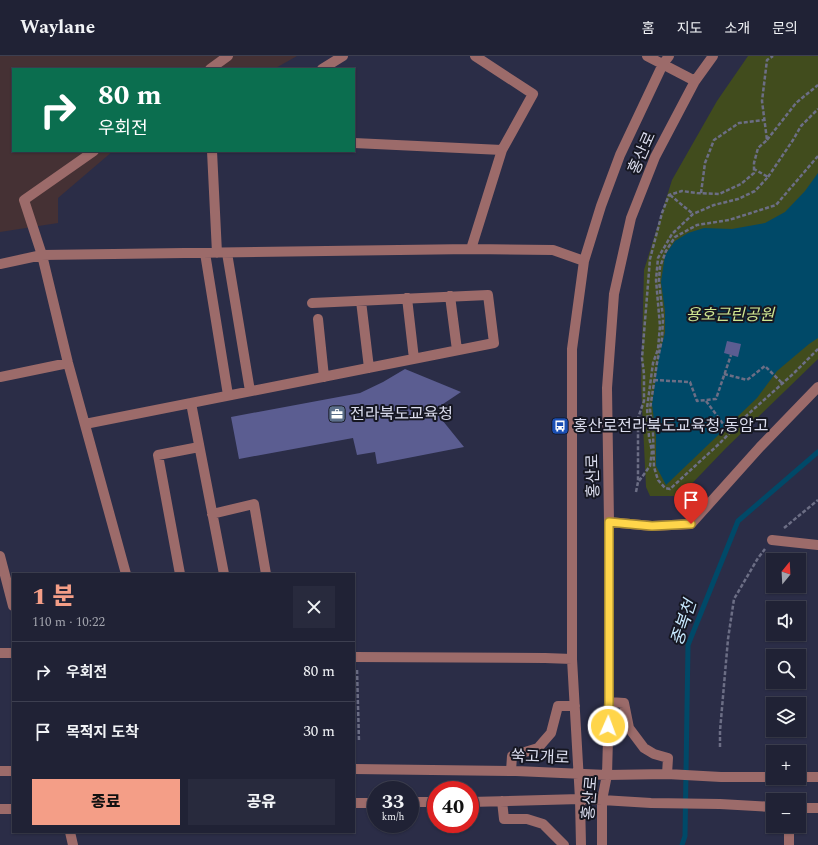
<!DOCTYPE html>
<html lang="ko">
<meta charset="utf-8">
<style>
body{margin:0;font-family:Spectral,"Noto Sans KR",serif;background:#282a3d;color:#f1f3f6;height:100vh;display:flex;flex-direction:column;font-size:15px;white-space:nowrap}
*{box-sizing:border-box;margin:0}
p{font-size:13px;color:#a2a4ad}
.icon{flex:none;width:22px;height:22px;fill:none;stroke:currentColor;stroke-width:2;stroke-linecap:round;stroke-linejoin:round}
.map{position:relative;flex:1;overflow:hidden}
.sheet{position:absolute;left:12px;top:517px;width:343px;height:260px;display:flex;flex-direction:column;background:#202235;border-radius:0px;box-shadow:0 1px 3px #0004,0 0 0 1px #3d3f50}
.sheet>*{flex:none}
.hud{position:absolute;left:12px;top:12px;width:343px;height:84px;border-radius:0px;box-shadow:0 1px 3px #0004,0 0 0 1px #3d3f50;background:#0b6e4f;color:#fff;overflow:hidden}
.needle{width:26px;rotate:18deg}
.controls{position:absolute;left:766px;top:497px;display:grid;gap:8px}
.controls a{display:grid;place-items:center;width:40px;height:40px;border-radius:0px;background:#202235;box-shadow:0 1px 3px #0004,0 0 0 1px #3d3f50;font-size:20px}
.speed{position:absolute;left:367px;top:725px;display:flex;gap:8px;font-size:20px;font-weight:700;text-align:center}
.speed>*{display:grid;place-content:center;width:52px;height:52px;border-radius:50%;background:#202235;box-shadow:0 1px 3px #0004,0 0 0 1px #3d3f50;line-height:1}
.speed small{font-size:10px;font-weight:400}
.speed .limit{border:6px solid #d22;background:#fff;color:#111}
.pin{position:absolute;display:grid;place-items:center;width:34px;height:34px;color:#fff;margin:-41px -17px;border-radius:50% 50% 50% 0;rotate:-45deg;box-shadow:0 0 4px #0007}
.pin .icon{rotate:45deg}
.me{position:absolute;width:44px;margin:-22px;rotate:2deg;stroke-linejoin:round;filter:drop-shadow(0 0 3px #0008)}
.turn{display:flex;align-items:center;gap:14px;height:84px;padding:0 20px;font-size:18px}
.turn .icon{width:52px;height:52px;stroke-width:2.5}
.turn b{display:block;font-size:28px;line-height:34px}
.round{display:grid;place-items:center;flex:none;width:42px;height:42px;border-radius:0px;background:#282a3d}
.summary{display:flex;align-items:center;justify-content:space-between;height:68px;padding:0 20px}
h1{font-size:24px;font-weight:800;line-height:30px;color:#f49e87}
.action{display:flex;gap:8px;margin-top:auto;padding:8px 20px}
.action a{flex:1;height:46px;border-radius:0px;background:#f49e87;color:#111;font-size:16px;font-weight:800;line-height:46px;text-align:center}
.action a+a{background:#282a3d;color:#f1f3f6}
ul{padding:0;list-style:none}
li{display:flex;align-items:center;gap:12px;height:60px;padding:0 20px;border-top:1px solid #3d3f50}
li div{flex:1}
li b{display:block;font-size:15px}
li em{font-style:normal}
header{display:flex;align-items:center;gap:24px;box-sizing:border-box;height:56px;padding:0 20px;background:#202235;border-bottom:1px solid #3d3f50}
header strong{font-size:19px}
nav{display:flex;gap:22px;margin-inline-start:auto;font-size:14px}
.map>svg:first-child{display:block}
.education{fill:#453134}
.green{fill:#414c1d}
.water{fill:#004968}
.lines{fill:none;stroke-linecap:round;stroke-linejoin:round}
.stream{stroke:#004968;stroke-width:5}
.building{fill:#5b5d91}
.path{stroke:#6c6e85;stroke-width:2.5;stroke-dasharray:4 2;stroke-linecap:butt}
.minor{stroke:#9c6b6a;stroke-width:10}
.route-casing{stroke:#a68a30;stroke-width:10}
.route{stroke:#ffd54a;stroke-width:7}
.labels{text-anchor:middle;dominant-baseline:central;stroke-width:4;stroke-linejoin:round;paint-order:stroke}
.street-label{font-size:16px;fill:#dadced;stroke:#161722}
.park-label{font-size:16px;font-style:italic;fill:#cfe691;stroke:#161722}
.poi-label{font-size:16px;fill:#dadced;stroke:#161722;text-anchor:start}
.water-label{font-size:17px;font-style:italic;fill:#c8e9fe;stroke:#161722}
</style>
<header>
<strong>Waylane</strong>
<nav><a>홈</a><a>지도</a><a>소개</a><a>문의</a></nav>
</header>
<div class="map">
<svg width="818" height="789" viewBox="0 0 818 789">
<rect width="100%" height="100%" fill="#2b2d47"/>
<path class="education" d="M0,0H297L274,13H13V95H113L58,142V167L0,176Z"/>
<path class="green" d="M748,0H818V303L726,392L680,440H650L646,431L641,328L644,214L672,124L717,45Z"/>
<path class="water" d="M818,117V282L809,288L777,315L757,342L666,429L656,410V380L652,348L659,299L665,277V255L661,226L665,199L675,185L688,177L704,172L732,173L765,167L785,156L805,135Z"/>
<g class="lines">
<path class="stream" d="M682,789L685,780L688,589L738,465L818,396"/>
</g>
<path class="building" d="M727,285L741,288L738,301L724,297Z
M405,313L461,336L434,354L464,391L377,408L375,396L357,399L353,382L239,403L231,361L360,337L383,326Z"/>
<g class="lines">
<path class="path" d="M767,84L796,47L818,29
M818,100L776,149L729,164L697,169L675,181L666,195L660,211L659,224L663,263L662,283L657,307L650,353L653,377L654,411L658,424L665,432L670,433L720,387L745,361L793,318L818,293
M768,121L793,84L801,70L818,53
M701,137L705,107L714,84L739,67L764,64
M670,139L693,158
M724,318L747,324L765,310L782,327
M654,324L690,326L697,345L716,343L731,299
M706,345L730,377
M639,425L650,410L652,395L649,381L647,352L653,307L658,293L660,270L656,224L658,202L672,178L693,158L714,149L738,143L755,135L768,121L754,113
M636,436L638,426V362L644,345V318L642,302L650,203L662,157L669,139L682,135L697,137L719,138L741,128L754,117V107L758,92L767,84L762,45L767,4L773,0
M784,472L818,444
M357,614L359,686
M720,691V675L728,583L734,543L758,502L765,493"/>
<path class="minor" d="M647,0L695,25
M210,13L228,0
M322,13L343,0
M354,87L502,94
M94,95L24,144L42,199L68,307L126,518
M212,95L217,197
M471,193L502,94L533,38L475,0
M205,197L228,339
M227,197L250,335
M0,208L42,199L471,193L553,194L584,205
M450,240L457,294
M407,242L414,303
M361,245L369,312
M318,263L324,321
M0,321L68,307
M191,347L224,518
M85,368L494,287L488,239L312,247
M212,458L254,448L266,518
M609,466L652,470L691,468L760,391L818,331
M772,484L818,489
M0,500L13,550
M180,518L158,399L199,391
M0,597H13
M354,601L545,602L572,603
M609,646L624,647L629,672L644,692L654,698L668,702L667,718
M354,713L516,715L607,719L667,718L721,721H773
M0,715H13
M511,715L512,700L538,692L544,685L551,677L558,650H575
M799,721H818
M502,745L504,763H527L543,768L564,789
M410,746H436
M470,746L580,743L602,744L651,747L720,748L773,751
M354,747H376
M799,752H818
M0,753H13
M789,770V789
M70,776L73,789
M581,789L580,743L572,603V293L584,205L601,150L620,99L663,8L669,0
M602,789V744L607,719L609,646V466L607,332L614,238L631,162L655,101L695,25L713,0"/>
</g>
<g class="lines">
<defs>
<path id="route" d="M608,670L609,646V466L652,470L691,468"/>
</defs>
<use href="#route" class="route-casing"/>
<use href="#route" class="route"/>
</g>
<defs>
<symbol id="office-square" viewBox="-11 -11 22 22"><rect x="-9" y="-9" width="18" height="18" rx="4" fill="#5c6f8a" stroke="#161722"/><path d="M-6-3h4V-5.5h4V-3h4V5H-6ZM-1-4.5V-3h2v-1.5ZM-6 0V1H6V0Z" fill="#fff"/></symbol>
<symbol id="bus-square" viewBox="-11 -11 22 22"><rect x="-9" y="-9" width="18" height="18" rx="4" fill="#1a4fb4" stroke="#161722"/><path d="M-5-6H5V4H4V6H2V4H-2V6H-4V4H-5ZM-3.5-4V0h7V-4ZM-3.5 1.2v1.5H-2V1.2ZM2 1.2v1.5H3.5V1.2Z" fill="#fff"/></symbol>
</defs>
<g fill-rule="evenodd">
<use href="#office-square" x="327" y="348" width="20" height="20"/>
<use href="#bus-square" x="550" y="360" width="20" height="20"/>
</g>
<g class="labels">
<g class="street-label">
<text transform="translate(642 97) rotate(-66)">홍산로</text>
<text transform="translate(593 420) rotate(-91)">홍산로</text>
<text transform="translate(540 701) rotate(2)">쑥고개로</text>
<text transform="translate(590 742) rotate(-85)">홍산로</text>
</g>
<g class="park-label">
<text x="730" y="259">용호근린공원</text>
</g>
<g class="poi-label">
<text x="350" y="358">전라북도교육청</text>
<text x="573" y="370">홍산로전라북도교육청,동암고</text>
</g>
<g class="water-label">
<text transform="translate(684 567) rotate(-72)">중복천</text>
</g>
</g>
</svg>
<div class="controls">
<a><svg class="needle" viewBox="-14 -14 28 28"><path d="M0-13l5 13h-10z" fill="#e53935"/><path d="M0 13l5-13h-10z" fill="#a2a4ad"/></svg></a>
<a><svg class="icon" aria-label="sound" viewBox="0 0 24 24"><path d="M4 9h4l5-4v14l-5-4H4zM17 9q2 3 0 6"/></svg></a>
<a><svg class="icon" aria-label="search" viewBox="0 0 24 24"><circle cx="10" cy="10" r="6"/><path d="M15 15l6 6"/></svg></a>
<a><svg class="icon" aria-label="layers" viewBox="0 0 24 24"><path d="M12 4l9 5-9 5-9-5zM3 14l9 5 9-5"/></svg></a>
<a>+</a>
<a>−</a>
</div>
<div class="speed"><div>33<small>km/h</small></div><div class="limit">40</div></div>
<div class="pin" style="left:691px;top:468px;background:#d93025"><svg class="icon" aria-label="arrive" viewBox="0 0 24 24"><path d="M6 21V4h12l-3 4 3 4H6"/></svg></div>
<svg class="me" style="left:608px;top:670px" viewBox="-20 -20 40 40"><circle r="17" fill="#ffd54a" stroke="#fff" stroke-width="3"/><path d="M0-11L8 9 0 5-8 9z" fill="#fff"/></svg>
<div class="hud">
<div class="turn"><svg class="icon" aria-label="right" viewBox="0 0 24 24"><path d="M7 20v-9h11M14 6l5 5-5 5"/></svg><div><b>80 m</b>우회전</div></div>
</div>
<section class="sheet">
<div class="summary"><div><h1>1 분</h1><p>110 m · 10:22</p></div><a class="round"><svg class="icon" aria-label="close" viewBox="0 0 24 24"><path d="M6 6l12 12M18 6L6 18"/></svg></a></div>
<ul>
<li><svg class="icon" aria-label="right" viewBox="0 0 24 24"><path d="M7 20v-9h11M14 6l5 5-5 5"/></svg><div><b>우회전</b></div><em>80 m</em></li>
<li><svg class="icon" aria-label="arrive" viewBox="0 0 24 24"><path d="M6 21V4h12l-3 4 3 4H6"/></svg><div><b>목적지 도착</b></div><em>30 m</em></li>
</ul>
<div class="action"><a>종료</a><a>공유</a></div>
</section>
</div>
